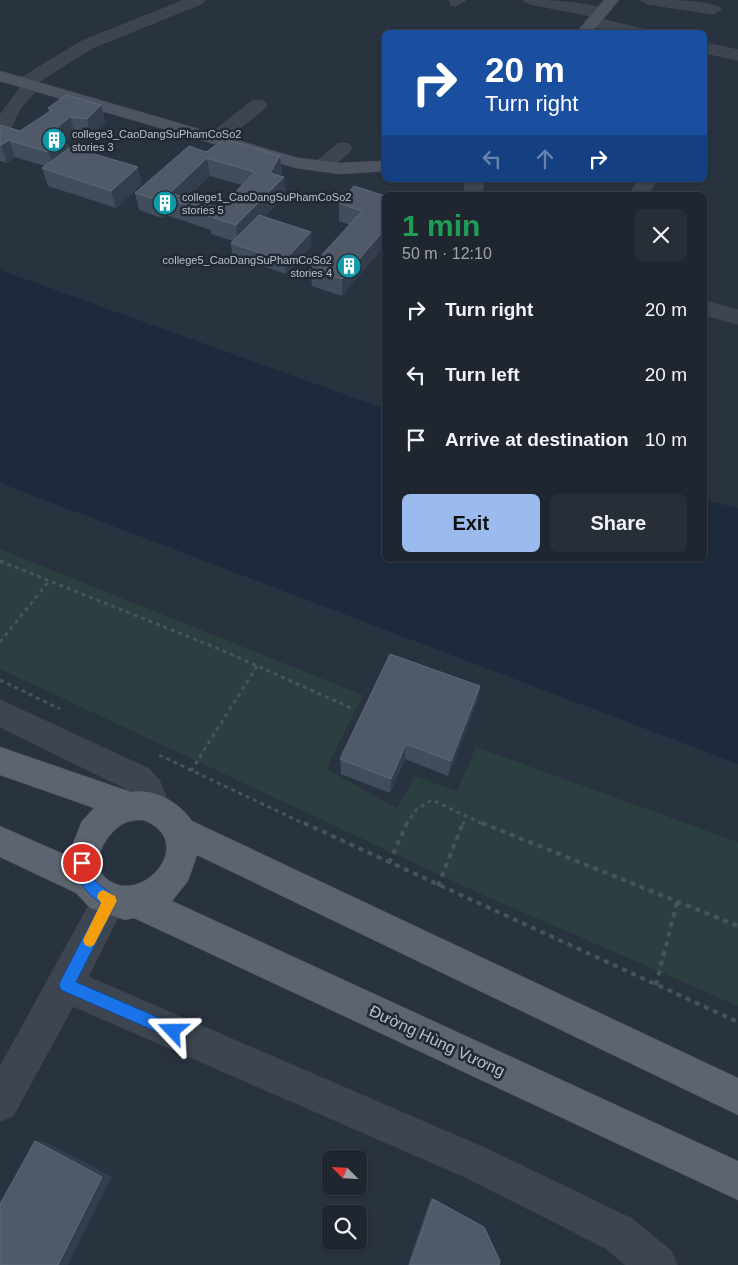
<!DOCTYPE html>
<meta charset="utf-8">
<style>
body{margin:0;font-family:Arial,sans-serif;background:#272e37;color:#f1f3f6;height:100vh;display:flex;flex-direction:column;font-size:19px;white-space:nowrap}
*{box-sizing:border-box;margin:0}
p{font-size:16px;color:#a1a5aa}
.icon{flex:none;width:28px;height:28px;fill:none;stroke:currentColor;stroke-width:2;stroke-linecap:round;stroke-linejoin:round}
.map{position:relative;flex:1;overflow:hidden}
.panel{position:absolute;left:382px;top:192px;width:325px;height:370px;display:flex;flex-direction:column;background:#1f262f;border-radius:8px;box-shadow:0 1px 4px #0004,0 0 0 1px #3c434b}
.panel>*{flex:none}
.guide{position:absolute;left:382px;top:30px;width:325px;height:152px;border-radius:8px;box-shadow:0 1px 4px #0004,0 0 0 1px #3c434b;background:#1a4fa0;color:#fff;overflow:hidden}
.needle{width:32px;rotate:294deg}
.buttons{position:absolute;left:322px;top:1150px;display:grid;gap:10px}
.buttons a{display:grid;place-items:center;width:45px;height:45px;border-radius:8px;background:#1f262f;box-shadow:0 1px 4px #0004,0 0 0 1px #3c434b;font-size:25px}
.pin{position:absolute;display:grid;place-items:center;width:42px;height:42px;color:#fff;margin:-21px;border:2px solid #fff;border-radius:50%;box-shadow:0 1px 5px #0007}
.me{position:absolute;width:55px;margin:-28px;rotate:293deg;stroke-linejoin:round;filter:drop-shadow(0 0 4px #0008)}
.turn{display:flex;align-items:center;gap:18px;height:105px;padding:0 20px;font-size:22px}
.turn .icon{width:65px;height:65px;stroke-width:2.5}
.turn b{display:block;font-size:35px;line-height:42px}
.lanes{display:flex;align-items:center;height:48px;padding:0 20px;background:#0003;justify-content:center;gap:25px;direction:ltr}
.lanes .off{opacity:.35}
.round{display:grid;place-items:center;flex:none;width:52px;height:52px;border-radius:8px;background:#272e37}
.overview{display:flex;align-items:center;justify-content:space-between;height:85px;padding:0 20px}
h1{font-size:30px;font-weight:800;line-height:38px;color:#1e9e55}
.cta{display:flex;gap:10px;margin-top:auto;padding:10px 20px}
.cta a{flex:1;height:58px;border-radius:8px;background:#9bbaee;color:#111;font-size:20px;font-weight:800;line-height:58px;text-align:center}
.cta a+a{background:#272e37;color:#f1f3f6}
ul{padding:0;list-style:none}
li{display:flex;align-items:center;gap:15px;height:65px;padding:0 20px}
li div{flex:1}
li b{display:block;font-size:19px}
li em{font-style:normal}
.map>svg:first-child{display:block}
.green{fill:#2b3e40}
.water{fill:#1d2a3d}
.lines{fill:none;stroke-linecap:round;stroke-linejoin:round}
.street-casing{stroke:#474d59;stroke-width:1}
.secondary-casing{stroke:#474d59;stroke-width:1}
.primary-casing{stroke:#474d59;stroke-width:1}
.path-far1{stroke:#445658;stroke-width:3;stroke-dasharray:4 4;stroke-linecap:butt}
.path{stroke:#445658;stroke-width:4;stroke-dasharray:5 5;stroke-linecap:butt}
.street{fill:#3d4550;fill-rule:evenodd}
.secondary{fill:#4c5462;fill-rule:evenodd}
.primary{fill:#5b646f;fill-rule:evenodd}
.wall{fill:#424d5b;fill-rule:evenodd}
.shaded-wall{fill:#333d4b}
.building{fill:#4f5967;stroke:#606977;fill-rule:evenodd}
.route{fill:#1a73e8;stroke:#114b97}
.slow{fill:#f59e0b}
.labels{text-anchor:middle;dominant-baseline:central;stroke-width:5;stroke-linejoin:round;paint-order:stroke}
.far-poi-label{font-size:11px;fill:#bac0ca;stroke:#222935;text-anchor:start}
.near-street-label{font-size:16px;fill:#bac0ca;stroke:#222935}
</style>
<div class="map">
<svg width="738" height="1265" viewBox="0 0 738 1265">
<rect width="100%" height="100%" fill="#29323f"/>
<path class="green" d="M0,549L363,695L326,769L397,808L415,776L457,791L476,747L738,842V1006L474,891L0,669Z"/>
<path class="water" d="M0,270L385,409V560H705V500L738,508V764L0,483Z"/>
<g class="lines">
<defs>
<path id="street" d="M185,0H205L203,3L92,48L38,82L41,86L21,107L6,137L0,138V115L20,88L16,84L18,80L80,42Z
M450,0H466L456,6L451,5Z
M523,0C538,0 601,2 609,13L601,18L530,4Z
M641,0C656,0 712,0 721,9L713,14L648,4Z
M592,17L642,29L644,32H618L587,25L584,22Z
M705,43L738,50V60L705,53Z
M258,100L264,101L267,105L264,109L221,143H209L206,139L209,135L252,101Z
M343,143L349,144L352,148L349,152L327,171H315L312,167L315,163L337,144Z
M466,180H484L482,195H464Z
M638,180H656L648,195H630Z
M705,301L738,310V324L705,315Z
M0,700L149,769L159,780L170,807L166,817L155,822L144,817L136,799L127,789L0,727Z
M110,885L122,889L126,901L88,977L489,1150L632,1219L671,1251L677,1265H626L604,1247L463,1176L73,1006L13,1116L0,1121V1067L98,889Z"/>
<path id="secondary" d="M604,0H619L592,32H577Z
M0,71L298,158L340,163L385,161V171L340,174L296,168L0,81Z"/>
<path id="primary" d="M0,747L131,792C154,788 179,802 192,821L738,1078V1115L197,855L188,881L172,901L738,1161V1200L134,918L125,920L90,908L76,893L0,857V826L68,856L82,821L94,808L0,775ZM143,820C199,841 142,907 107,879C88,864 105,836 121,825C127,821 136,820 143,820Z"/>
</defs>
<use href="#street" class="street-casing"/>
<use href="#secondary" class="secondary-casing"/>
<use href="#primary" class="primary-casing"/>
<path class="path-far1" d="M0,561L224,651L351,708
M0,642L49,581
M0,680L60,709
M159,755L307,825
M191,771L257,666
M406,825L416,810L432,800L485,825
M463,825L466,817"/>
<path class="path" d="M304,823L738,1022
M482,823L738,926
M389,863L407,823
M438,886L463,823
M656,985L677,902"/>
<use href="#street" class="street"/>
<use href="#secondary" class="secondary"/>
<use href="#primary" class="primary"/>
</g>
<path class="wall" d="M48,108L106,123L91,137L75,134L66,141L69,148L142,184L116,208L48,186L42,168L45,166L15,157L7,163L0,161V125L20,131L49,112Z
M206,152L280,156L282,174L280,176L284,177L286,195L264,217L312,245L286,274L232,255L231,243L233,241L211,234V230L166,215L162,218L139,210L135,193ZM210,176L242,185L220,208L187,198Z
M385,196L342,296L312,286L310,268L350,225L339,221V203Z
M480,686L477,702L448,776L405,759L390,793L341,774L340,759Z
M431,1198L433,1199L499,1265H408Z"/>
<path class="shaded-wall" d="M101,105L106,123L91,137L87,119Z
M70,117L75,134L66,141L71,155L54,169L48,152L50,133Z
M9,140L15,157L7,163L1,145Z
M280,156L282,174L272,190L284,177L286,195L238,243L236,225Z
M207,158L210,176L181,203L170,193Z
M138,167L142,184L116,208L111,191Z
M162,197L166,215L162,218L158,200Z
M385,229V246L342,296V279Z
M311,232L312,245L286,274L284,261Z
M480,686L477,702L448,776L451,761Z
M406,744L405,759L390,793L391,779Z
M35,1141L46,1142L112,1177L68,1265H58Z"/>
<path class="building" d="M66,95L101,105L87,119L70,117L50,133L65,138L48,152L9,140L1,145H0V125L20,131L52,110L48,108Z
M225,139L280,156L270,173L284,177L236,225L208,216L211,213L162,197L158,200L135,193L189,146L206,152ZM207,158L255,172L220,208L170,193Z
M71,147L138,167L111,191L42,168Z
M354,186L385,196V229L342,279L310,268L362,211L339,203Z
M259,215L311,232L284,261L231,243Z
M390,654L480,686L451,761L406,744L391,779L340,759Z
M35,1141L102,1177L58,1265H0V1204Z
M433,1199L484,1227L500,1261L499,1265H410Z"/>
<path class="route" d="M82,857L87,858C90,865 90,873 93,878C99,888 113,891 117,901L76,982L178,1026L180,1031L178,1037L173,1039L61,990L59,985L61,980L101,903C88,895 71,876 78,858Z"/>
<path class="slow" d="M103,890L115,896L117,901L94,945L90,947L85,945L83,940L101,903L97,897L99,892Z"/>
<defs>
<symbol id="building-disc" viewBox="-11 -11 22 22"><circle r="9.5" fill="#0f9aa8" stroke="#222935"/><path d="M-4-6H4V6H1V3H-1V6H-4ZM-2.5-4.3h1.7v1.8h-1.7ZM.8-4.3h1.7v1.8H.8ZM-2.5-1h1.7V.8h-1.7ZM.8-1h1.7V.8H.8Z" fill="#fff"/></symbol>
</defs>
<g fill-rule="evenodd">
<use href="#building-disc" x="40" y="126" width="28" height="28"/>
<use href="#building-disc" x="151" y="189" width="28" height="28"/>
<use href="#building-disc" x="335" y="252" width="28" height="28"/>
</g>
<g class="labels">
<g class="far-poi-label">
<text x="72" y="134">college3_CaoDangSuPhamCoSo2<tspan x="72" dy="13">stories 3</tspan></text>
<text x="182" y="197">college1_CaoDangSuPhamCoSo2<tspan x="182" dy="13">stories 5</tspan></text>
<text x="332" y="260" text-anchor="end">college5_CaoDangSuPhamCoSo2<tspan x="332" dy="13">stories 4</tspan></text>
</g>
<g class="near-street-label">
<text transform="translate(437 1041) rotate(25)">Đường Hùng Vương</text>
</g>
</g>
</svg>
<div class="buttons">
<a><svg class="needle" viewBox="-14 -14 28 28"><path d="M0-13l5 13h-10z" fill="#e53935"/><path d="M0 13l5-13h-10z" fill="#a1a5aa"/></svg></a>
<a><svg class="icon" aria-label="search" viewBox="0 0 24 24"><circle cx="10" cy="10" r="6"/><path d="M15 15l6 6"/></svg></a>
</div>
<div class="pin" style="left:82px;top:863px;background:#d93025"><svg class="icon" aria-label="arrive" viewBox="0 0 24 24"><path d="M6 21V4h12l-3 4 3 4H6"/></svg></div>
<svg class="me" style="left:173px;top:1031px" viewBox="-20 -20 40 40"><path d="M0-17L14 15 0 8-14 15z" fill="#1a73e8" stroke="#fff" stroke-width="4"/></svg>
<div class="guide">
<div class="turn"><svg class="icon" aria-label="right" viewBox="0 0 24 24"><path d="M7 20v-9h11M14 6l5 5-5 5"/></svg><div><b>20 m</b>Turn right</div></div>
<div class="lanes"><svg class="icon off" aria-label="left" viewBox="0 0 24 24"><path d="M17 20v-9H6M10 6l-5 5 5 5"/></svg><svg class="icon off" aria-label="ahead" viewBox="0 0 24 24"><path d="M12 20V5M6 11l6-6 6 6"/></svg><svg class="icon" aria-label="right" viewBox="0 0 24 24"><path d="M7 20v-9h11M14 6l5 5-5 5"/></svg></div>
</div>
<section class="panel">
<div class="overview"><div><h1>1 min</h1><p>50 m · 12:10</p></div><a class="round"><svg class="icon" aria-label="close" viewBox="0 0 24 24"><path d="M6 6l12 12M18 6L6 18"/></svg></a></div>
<ul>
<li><svg class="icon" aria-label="right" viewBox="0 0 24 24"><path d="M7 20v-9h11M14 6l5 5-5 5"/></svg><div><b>Turn right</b></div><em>20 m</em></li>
<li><svg class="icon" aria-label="left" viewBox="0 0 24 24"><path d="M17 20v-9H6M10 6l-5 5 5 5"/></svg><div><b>Turn left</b></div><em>20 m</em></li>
<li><svg class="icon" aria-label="arrive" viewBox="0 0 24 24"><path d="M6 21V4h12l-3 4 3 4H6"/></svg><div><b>Arrive at destination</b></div><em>10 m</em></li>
</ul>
<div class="cta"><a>Exit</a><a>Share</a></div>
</section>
</div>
